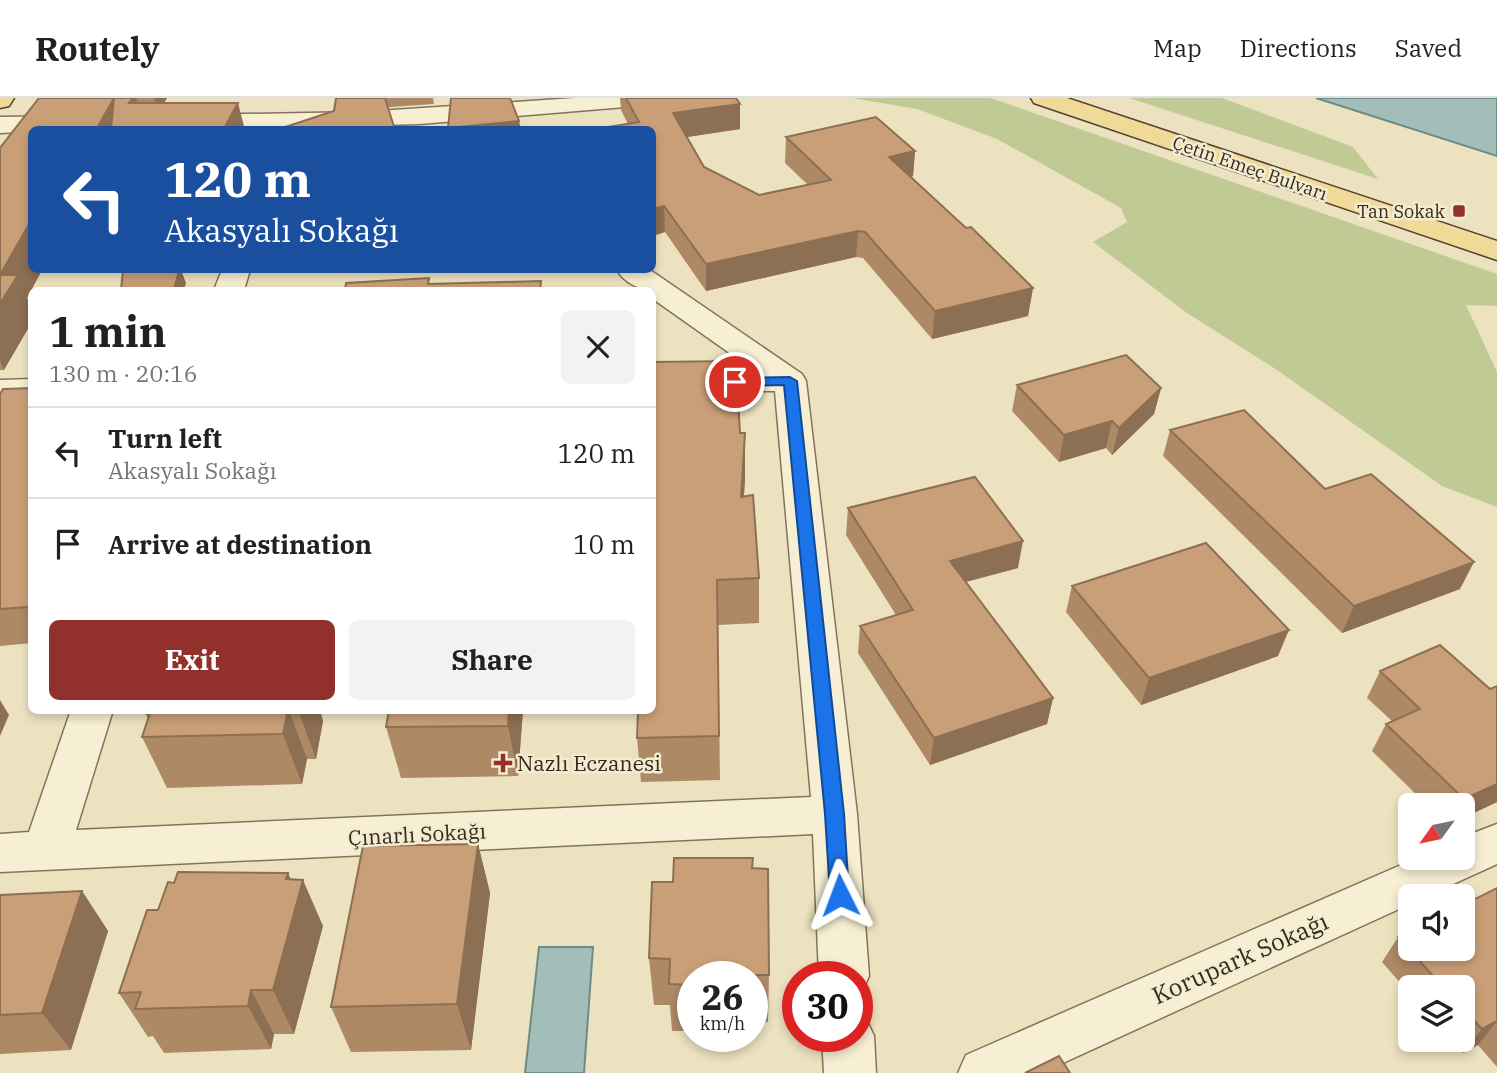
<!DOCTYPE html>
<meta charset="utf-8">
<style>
body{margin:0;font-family:"IBM Plex Serif",serif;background:#f2f2f2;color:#202124;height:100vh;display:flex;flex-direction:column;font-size:26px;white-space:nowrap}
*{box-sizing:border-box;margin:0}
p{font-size:23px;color:#757577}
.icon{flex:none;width:38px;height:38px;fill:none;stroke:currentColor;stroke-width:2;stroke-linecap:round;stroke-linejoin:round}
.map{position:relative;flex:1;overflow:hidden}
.side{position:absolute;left:28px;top:189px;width:628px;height:427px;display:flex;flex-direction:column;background:#fff;border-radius:10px;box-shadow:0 4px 10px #0003}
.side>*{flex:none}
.hud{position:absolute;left:28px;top:28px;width:628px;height:147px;border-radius:10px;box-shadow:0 4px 10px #0003;background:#1a4fa0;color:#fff;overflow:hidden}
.needle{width:46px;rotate:237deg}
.fabs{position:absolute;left:1398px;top:695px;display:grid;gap:14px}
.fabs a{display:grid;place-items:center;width:77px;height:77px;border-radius:10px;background:#fff;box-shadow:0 4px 10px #0003;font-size:35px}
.speed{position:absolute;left:677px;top:863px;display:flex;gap:14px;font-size:35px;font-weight:700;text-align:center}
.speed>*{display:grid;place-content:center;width:91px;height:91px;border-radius:50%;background:#fff;box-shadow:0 4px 10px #0003;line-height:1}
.speed small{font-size:18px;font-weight:400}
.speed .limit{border:10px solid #d22;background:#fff;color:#111}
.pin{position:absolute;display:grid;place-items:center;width:60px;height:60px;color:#fff;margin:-30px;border:4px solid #fff;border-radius:50%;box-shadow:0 2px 7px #0007}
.me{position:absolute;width:77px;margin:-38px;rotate:357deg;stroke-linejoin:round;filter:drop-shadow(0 0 5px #0008)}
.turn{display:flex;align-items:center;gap:24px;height:147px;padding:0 21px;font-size:32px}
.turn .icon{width:91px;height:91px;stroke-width:2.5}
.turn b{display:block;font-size:49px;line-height:60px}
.round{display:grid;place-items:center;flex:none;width:74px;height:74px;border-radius:10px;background:#f2f2f2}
.summary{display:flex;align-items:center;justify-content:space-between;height:119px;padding:0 21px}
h1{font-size:42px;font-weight:700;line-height:52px}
.button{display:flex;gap:14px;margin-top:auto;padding:14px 21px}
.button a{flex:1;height:80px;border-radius:10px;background:#92312b;color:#fff;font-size:28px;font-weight:700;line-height:80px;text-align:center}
.button a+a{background:#f2f2f2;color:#202124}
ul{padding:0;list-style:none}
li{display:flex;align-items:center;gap:21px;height:91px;padding:0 21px;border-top:2px solid #e0e0e0}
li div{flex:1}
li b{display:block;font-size:26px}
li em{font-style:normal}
header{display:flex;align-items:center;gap:42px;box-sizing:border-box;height:98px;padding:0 35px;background:#fff;border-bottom:2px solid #e0e0e0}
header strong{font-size:33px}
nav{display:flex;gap:38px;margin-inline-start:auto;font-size:24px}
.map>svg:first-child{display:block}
.green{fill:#c0ca95}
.water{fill:#a3beb8;stroke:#6b8c86;stroke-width:2}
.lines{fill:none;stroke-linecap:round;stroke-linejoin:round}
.minor-casing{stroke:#857359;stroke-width:3}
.major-casing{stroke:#52412d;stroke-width:3}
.minor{fill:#f7efd3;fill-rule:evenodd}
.major{fill:#efda99;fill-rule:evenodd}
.wall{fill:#ad8966}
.shaded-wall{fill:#8d6f53}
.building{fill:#c99f77;stroke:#8d6f53;stroke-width:2}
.route{fill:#1a73e8;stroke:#114b97;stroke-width:2}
.poi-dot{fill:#92312b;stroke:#f4ecd0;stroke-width:2.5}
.labels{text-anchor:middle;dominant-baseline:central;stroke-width:5;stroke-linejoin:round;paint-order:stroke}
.far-street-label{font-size:18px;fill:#352a1d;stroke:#f4ecd0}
.far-poi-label{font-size:18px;fill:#352a1d;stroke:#f4ecd0;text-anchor:end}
.poi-label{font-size:21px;fill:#352a1d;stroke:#f4ecd0;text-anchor:start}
.street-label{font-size:21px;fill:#352a1d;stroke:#f4ecd0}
.near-street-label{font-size:24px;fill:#352a1d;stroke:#f4ecd0}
</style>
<header>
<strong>Routely</strong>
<nav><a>Map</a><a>Directions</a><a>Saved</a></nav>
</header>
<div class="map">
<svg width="1497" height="975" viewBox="0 0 1497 975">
<rect width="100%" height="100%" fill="#ece2c0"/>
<path class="green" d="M852,0H991L1497,176V208L1466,207L1497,274V409L1442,388L1277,272L1187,215L1093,144L1127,124L1121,110L997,41L917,11Z
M1129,0H1222L1353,49L1378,81Z"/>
<path class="water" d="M1316,0H1497V58Z
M539,849H593L584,975H525Z"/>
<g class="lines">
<defs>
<path id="minor" d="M575,0H661L658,5L649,7L420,26L185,32L177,25L181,20L190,17L362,14Z
M70,18L79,21L83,26L79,31L0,35V19Z
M222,172H250L244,192H214Z
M617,172H650L802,276L806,283L857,716L869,878L862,894L858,895V878H819L813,736L0,774V736L29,734L71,612H113L76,732L811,699L775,293L653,294V274L755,273L653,201V192C638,192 624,184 617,172Z
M32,281V301L0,302V282Z
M1497,726V766L1427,798H1410V806L1041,975H958L966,957L1417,760H1463V739Z
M858,918L866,921L874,938L876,975H824L822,938H858Z"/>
<path id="major" d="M0,0H14L9,8L0,10Z
M1031,0H1067L1497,143V162L1034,5Z"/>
</defs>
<use href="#minor" class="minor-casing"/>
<use href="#major" class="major-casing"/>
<use href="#minor" class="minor"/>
<use href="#major" class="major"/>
</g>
<path class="wall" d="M39,0H167L164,5L32,32V172H42L27,200L4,272H0V50Z
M336,0H433L434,6L334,13Z
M620,0H736L740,31L687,39L704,69L759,97L808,87L785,65L786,39L915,53L913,78L911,79L1033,190L1028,218L932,241L863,160L856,159L706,193L665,134L653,138V32L628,26L621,12Z
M1017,287L1161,290L1154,316L1112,357L1106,350L1059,364L1012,313Z
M32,290V545L0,548V296Z
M1170,332L1460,491L1342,535L1163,358Z
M740,335L745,380L744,398L759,480V525L718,527L720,682L641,684L637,640Z
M848,410L1018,470L966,484L1053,600L1047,626L930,667L858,555L860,528L896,517L846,437Z
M1072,488L1278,558L1141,607L1066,514Z
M1380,573L1490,591L1497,704L1463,720V707H1427L1372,653L1386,626L1392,623L1367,600Z
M145,612H320L323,623L316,661H307L302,686L167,690L142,639L148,621L145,615Z
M523,612L518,678L401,680L386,629Z
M478,746L490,795L471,952L351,954L331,909Z
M752,770L769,877L768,924H754V934H752V878H693V933H672L670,907H654L649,860L673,784Z
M288,775L291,782L323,828L294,936H274L271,951L164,955L153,938L148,939L119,895L158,812L174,785Z
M1497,790V969L1478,947L1463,955L1451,942H1463V889H1410V896L1382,864L1398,839Z
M82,793L108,833L71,952L0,956V797Z"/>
<path class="shaded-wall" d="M114,0L126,32H96Z
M133,0H136L146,32L129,5Z
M154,0H167L159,14Z
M238,5L245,32H223Z
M740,6V31L674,41L673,15Z
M519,23L521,32H448V30Z
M915,53L913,78L887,85L889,59Z
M664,108L665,134L653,138V111Z
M32,121V172H42L27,200L32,209V224L4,272L0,262V177Z
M858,133L856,159L706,193V166Z
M174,172H181L186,185L184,192H174Z
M1033,190L1028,218L932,241L935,213Z
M1161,290L1154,316L1112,357L1119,330Z
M1112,323L1106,350L1059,364L1064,337Z
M745,335V380L741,444V399Z
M1023,443L1018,470L946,489L950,463Z
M1474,464L1460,491L1342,535L1354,508Z
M1289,532L1278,558L1141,607L1149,580Z
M1053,600L1047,626L930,667L934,640Z
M0,602L9,617L0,638Z
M288,612H289L307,661L302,686L283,636Z
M298,612H320L323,623L316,661Z
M509,612H523L518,678L508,628Z
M1497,686V704L1463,720V707H1461L1464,701Z
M478,746L490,795L471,952L457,906Z
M288,775L298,800L303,782L323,828L294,936L273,892L286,781Z
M82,793L108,833L71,952L42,915Z
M251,892L274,936L271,951L248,908Z
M1497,923L1478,947L1463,955L1482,931Z"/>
<path class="building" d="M39,0H114L96,32H32V121L0,177V50Z
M114,0H133L129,5H238L223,32H111Z
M336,0H385L395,32H276L334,13Z
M451,0H510L519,23L448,30Z
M626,0H736L740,6L673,15L704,69L759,97L831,82L786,39L876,19L915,53L889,59L966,130L971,129L1033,190L935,213L865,134L858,133L706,166L664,108L653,111V32H590L639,24Z
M123,172H179L174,192H121Z
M0,177H18L0,206Z
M429,180L428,186L541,183L540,192H345L346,185Z
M1126,257L1161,290L1119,330L1112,323L1064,337L1017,287Z
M736,263L740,335H745L741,399L753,397L759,480L717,482L719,638L637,640L638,612H653V264Z
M32,290V501L29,509L0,511V296L3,291Z
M1244,312L1325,391L1371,376L1474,464L1354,508L1170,332Z
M975,379L1023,443L950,463L1053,600L934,640L860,528L913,512L848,410Z
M1206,445L1289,532L1149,580L1072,488Z
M1440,547L1490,591L1497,588V686L1464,701L1386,626L1420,611L1380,573Z
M145,612H288L283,636L142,639L150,615H145Z
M389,612H509L508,628L386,629Z
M478,746L457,906L331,909L363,748Z
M674,760H753L752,770L768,771L769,877H754V888H752V878H693V887L669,886L670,861L649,860L652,784H673Z
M178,774L288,775L286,781L303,782L273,892H251L248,908L135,911L141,894L119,895L147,812H158L168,784L174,785Z
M1497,790V923L1482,931L1463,911V889H1443L1398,839L1410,833V850H1463V807Z
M82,793L42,915L0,917V797Z
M1059,958L1070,975H1025Z"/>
<path class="route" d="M790,279L797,283L844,716L849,797L847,803L840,806L833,803L830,797L825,716L784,287L735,288L729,284L735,280Z"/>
<g class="poi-dot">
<rect x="1452" y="106" width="14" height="14" rx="3.5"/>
<path d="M499.5 654.5h7v7h7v7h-7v7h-7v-7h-7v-7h7z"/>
</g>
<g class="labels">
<g class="far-street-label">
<text transform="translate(1250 70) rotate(19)">Çetin Emeç Bulvarı</text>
</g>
<g class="far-poi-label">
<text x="1445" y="113">Tan Sokak</text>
</g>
<g class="poi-label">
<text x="517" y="665">Nazlı Eczanesi</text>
</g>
<g class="street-label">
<text transform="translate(417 736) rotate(-3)">Çınarlı Sokağı</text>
</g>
<g class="near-street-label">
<text transform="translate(1240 860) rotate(-24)">Korupark Sokağı</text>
</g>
</g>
</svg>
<div class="fabs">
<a><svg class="needle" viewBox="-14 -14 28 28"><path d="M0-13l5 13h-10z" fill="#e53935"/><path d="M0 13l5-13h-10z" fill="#757577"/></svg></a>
<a><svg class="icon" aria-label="sound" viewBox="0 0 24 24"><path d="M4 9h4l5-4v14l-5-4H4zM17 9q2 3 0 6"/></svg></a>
<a><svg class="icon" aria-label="layers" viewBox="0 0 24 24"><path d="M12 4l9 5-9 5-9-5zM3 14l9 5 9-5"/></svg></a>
</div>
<div class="speed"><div>26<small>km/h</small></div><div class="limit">30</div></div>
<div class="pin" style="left:735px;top:284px;background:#d93025"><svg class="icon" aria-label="arrive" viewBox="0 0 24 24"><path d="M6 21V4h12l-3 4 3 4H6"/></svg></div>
<svg class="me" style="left:840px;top:797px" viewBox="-20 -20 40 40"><path d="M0-17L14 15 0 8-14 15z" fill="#1a73e8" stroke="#fff" stroke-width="4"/></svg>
<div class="hud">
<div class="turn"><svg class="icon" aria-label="left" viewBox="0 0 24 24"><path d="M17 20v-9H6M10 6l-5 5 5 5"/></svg><div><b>120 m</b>Akasyalı Sokağı</div></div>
</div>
<section class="side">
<div class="summary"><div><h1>1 min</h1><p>130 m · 20:16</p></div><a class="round"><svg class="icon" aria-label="close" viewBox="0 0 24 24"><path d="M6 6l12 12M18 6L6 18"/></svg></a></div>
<ul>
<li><svg class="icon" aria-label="left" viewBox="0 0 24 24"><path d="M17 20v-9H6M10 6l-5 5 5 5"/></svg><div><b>Turn left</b><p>Akasyalı Sokağı</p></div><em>120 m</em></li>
<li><svg class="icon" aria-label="arrive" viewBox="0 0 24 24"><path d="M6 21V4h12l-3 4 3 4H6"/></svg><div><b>Arrive at destination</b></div><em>10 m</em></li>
</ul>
<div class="button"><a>Exit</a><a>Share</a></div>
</section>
</div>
